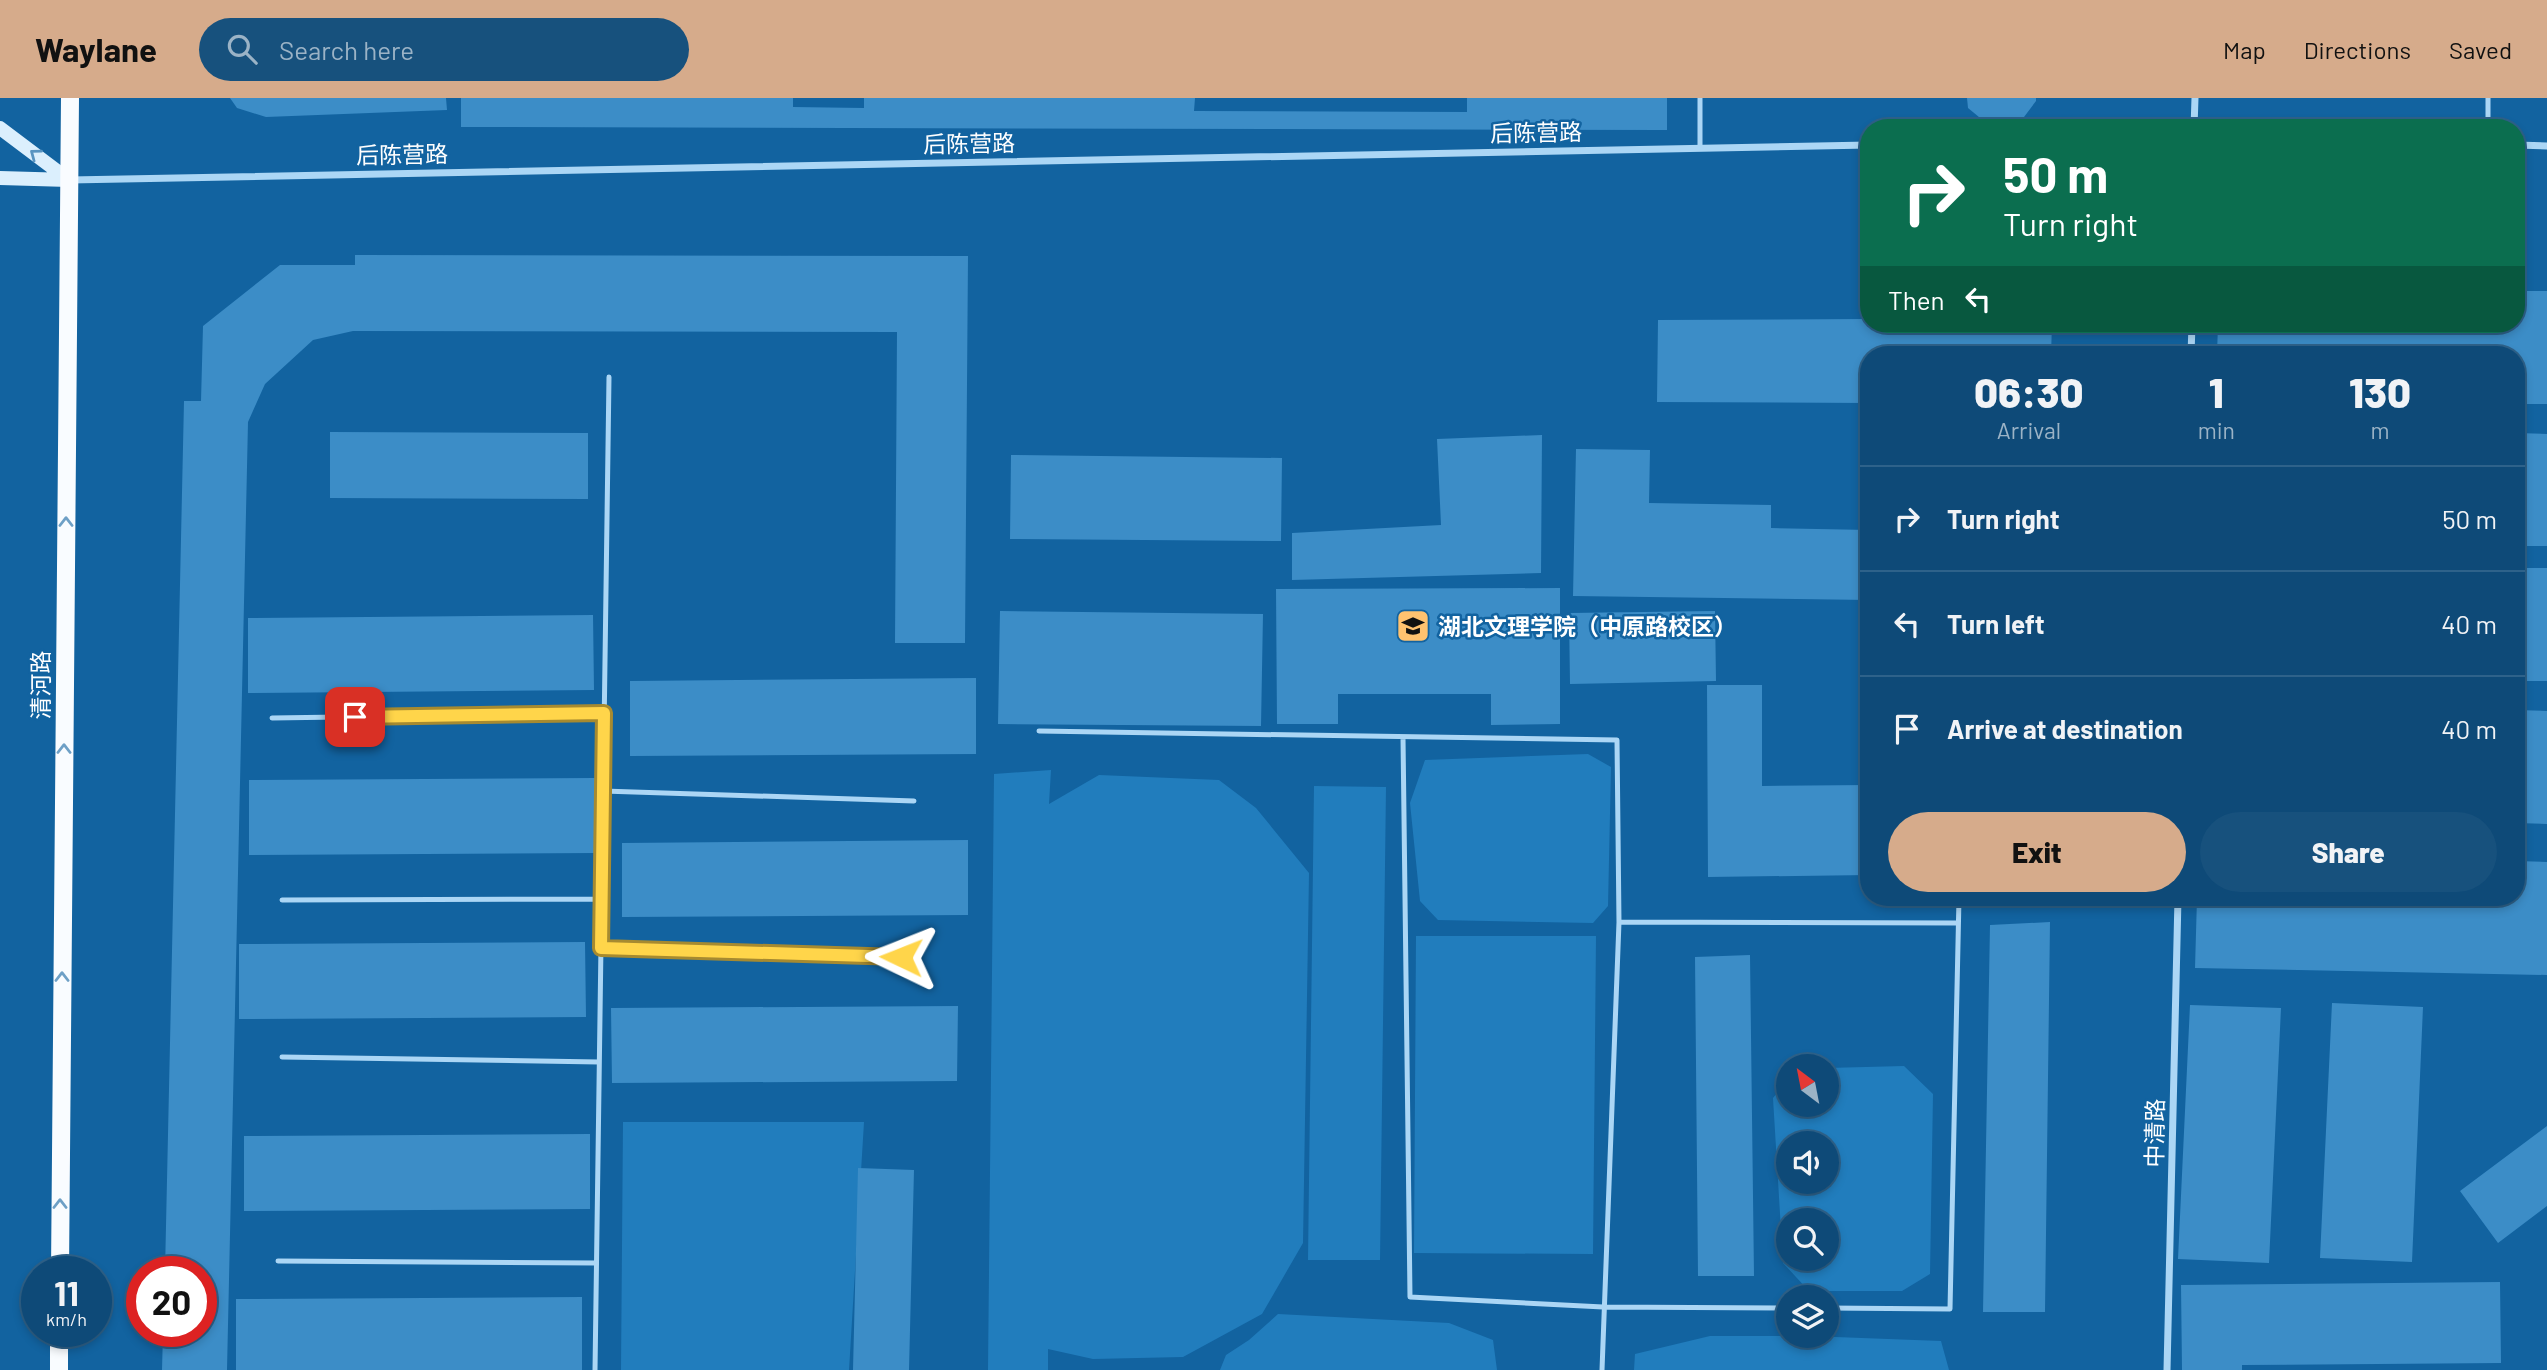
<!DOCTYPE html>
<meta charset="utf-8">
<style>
body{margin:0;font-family:Barlow,"Noto Sans SC",sans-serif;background:#17517d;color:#f1f3f6;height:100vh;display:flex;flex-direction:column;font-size:26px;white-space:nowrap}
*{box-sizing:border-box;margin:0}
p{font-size:23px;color:#9bb3c6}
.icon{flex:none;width:38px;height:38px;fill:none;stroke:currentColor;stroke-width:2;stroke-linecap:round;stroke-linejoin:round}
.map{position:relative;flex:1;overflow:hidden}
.details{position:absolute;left:1860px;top:248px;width:665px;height:560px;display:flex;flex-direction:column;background:#0e4a78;border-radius:28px;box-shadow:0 4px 10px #0003,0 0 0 2px #2e628a}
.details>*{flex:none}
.banner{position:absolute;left:1860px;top:21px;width:665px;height:214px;border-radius:28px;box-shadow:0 4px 10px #0003,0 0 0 2px #2e628a;background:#0b6e4f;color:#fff;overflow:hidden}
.needle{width:46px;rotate:328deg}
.fabs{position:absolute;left:1776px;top:956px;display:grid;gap:14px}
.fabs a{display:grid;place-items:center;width:63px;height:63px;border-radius:50%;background:#0e4a78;box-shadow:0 4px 10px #0003,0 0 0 2px #2e628a;font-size:35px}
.speed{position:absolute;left:21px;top:1158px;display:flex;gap:14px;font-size:35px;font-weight:700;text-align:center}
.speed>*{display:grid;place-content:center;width:91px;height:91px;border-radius:50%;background:#0e4a78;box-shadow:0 4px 10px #0003,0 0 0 2px #2e628a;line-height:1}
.speed small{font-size:18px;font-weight:400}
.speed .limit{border:10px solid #d22;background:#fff;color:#111}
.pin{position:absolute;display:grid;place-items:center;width:60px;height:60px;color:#fff;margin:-30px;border-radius:14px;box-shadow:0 4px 10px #0006}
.me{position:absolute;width:77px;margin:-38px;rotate:272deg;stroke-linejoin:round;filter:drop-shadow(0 0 5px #0008)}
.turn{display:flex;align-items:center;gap:24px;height:147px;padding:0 28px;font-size:32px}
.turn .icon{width:91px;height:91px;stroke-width:2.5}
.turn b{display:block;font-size:49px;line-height:60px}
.then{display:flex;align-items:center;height:66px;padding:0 28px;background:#0003;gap:14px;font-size:26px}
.eta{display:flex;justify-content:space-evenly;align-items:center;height:119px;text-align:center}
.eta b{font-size:42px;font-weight:800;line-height:49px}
.button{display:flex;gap:14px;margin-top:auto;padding:14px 28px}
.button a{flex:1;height:80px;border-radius:42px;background:#d6ab8b;color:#111;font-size:28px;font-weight:800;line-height:80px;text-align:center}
.button a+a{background:#17517d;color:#f1f3f6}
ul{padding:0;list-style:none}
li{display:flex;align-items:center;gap:21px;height:105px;padding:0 28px;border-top:2px solid #2e628a}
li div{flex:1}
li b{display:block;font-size:26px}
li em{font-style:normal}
header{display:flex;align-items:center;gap:42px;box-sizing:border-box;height:98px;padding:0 35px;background:#d6ab8b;color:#111}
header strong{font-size:33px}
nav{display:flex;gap:38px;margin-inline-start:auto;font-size:24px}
.search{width:490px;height:63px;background:#17517d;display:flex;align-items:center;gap:18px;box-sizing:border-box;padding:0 24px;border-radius:38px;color:#9bb3c6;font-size:26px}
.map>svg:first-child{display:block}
.green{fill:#217dbd;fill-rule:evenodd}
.building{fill:#3c8dc7}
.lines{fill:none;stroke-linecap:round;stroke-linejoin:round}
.lane{stroke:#abd6f5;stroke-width:5}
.street{stroke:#abd6f5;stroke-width:7}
.secondary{stroke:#dbeffd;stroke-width:14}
.primary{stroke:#f9fcff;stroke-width:18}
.oneway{stroke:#5894c1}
.oneway2{stroke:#6ea0c6}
.route-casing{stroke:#a68a30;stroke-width:18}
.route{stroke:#ffd54a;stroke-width:12}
.labels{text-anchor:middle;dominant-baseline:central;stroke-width:5;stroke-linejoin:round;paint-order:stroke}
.street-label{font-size:23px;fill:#fff;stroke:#1263a0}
.poi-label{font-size:23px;font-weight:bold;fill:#fff;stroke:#1263a0;text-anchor:start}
</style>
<header>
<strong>Waylane</strong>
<div class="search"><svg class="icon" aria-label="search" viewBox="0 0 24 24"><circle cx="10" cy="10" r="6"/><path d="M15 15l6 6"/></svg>Search here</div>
<nav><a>Map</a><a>Directions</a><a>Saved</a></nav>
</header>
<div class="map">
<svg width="2547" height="1272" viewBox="0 0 2547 1272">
<rect width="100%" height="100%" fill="#1263a0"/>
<path class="green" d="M1588,656L1611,669L1608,808L1593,825L1438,822L1420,803L1410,705L1425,662Z
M1051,672L1049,706L1099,677L1219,682L1256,710L1309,775L1303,1145L1262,1216L1183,1259L1093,1261L1048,1251V1272H988L994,676Z
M1314,688L1386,689L1380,1162H1308Z
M1416,838H1596L1593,1156L1414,1155Z
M1904,968L1933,996L1930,1176L1902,1193H1809L1783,1165L1773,1000L1788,982V1006H1827V970ZM1788,1045H1827V1083H1788ZM1788,1122H1827V1160H1788Z
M623,1024H864L849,1272H621Z
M1278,1216L1449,1225L1493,1242L1497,1272H1220L1226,1257L1249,1242Z
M1710,1238H1809L1941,1243L1949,1272H1634L1635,1256Z"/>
<path class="building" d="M230,0H446L447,12L266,19L237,10Z
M461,0H793V9L864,10V0H1195L1194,13L1467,14V0H1667V32L461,29Z
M1967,0H2036V3L2024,19L1985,24L1968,10Z
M355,157L968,158L965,545H895L897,234L353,233L313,242L265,286L248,324L227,1272H162L163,1234H201V1174H165L184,303H201L203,228L280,167H355Z
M2516,193H2547V306H2516V257H2217L2218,226H2516Z
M1869,221V226H2052L2051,257H1869V305L1657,304L1658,222Z
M330,334L588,335V401L330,400Z
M2516,335L2547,336V448H2516Z
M1542,337L1541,475L1292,482V435L1441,427L1437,341Z
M1576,351L1650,352L1649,405L1771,407V430L1869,432V502L1573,498Z
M1011,357L1282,360L1281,443L1010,441Z
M2516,470H2547V583H2516Z
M1560,490V626L1491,627V596H1338V626H1277L1276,491Z
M1000,513L1263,516L1261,628L998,626Z
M1715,513L1716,583L1570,586L1569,515Z
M593,517L594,592L248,595V520Z
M976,580V656L630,658V583Z
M1707,587H1762V688L1869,687V777L1708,779Z
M2516,612L2547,613V726L2516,725Z
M595,680L596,755L249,757V682Z
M968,742V817L622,819V745Z
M2516,763L2547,764V877L2195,870L2197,800H2516Z
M2050,824L2045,1214H1983L1990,827Z
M585,844L586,919L239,921V846Z
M1750,857L1754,1178H1698L1695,859Z
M2332,905L2423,909L2412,1164L2320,1160Z
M2190,907L2281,910L2269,1165L2178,1161Z
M958,908L957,983L612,985L611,910Z
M2547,1028V1108L2498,1145L2460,1093Z
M590,1036V1111L244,1113V1038Z
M858,1070L914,1072L909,1272H853Z
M2500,1184L2501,1265L2242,1267V1272H2182L2181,1187Z
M582,1199V1272H236V1201Z"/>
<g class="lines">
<path class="lane" d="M1700,0V50
M2488,30V0
M272,620L604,615
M1039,633L1617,642L1619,824L1602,1272
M1403,639L1410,1199L1603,1209L1788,1210
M603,693L914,703
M282,802L602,801
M1619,824L1958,825
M601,850L900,859
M282,959L599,964
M278,1163L596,1165
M1827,1210L1950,1211L1959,800
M595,1272L609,279"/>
<path class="street" d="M2194,30L2195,0
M2516,47L2547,48
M70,82L1869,47
M2191,257L2192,226
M2167,1272L2178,800"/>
<path class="secondary" d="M0,30L69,82
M0,80L69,82"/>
<path class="primary" d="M60,1174L70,0
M59,1272V1234"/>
</g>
<defs><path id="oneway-chevron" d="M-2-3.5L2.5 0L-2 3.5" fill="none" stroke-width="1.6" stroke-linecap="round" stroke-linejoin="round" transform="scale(1.75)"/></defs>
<use class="oneway" href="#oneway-chevron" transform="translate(35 56) rotate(-143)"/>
<g class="oneway2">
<use href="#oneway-chevron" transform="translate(66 424) rotate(-90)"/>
<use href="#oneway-chevron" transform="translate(64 651) rotate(-90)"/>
<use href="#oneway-chevron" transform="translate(62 879) rotate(-90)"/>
<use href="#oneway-chevron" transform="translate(60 1106) rotate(-90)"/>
</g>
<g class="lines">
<defs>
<path id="route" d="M355,619L604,615L601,850L901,859"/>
</defs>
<use href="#route" class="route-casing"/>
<use href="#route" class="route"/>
</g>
<defs>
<symbol id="university-square" viewBox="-11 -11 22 22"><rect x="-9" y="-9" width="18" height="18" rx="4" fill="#ffc26f" stroke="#1263a0"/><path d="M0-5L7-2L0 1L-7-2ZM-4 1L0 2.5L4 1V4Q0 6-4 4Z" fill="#111"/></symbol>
</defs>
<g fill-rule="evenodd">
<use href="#university-square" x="1394" y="509" width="38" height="38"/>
</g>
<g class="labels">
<g class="street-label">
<text transform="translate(1536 34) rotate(-1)">后陈营路</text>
<text transform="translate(969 45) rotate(-1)">后陈营路</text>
<text transform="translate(402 56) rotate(-1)">后陈营路</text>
<text transform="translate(40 587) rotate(-90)">清河路</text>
<text transform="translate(2154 1035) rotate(-89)">中清路</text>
</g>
<g class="poi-label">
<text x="1438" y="528">湖北文理学院（中原路校区）</text>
</g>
</g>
</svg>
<div class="fabs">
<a><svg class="needle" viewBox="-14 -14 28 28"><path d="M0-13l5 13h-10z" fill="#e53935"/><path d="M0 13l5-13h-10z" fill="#9bb3c6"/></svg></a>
<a><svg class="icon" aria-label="sound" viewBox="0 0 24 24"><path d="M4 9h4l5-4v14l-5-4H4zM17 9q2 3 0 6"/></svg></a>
<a><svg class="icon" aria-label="search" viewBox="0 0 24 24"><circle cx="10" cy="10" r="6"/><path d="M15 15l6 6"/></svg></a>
<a><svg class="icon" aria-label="layers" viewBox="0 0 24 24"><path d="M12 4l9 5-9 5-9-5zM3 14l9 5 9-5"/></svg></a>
</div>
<div class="speed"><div>11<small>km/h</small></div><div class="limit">20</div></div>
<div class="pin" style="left:355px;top:619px;background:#d93025"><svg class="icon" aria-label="arrive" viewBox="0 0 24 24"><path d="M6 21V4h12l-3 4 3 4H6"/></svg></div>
<svg class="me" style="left:901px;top:859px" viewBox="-20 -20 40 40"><path d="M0-17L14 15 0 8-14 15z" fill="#ffd54a" stroke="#fff" stroke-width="4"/></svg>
<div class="banner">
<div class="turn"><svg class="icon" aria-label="right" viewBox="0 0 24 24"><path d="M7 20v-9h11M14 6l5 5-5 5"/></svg><div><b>50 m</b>Turn right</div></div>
<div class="then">Then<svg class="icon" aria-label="left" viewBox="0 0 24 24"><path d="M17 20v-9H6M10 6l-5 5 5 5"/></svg></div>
</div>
<section class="details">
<div class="eta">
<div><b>06:30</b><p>Arrival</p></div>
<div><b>1</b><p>min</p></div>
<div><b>130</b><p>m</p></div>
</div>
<ul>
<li><svg class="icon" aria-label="right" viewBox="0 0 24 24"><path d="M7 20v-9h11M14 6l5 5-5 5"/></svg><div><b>Turn right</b></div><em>50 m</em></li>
<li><svg class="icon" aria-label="left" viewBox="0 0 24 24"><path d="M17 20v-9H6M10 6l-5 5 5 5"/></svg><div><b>Turn left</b></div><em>40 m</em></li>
<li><svg class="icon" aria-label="arrive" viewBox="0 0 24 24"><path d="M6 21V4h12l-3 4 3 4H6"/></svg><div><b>Arrive at destination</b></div><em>40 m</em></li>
</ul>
<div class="button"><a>Exit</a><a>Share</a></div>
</section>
</div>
